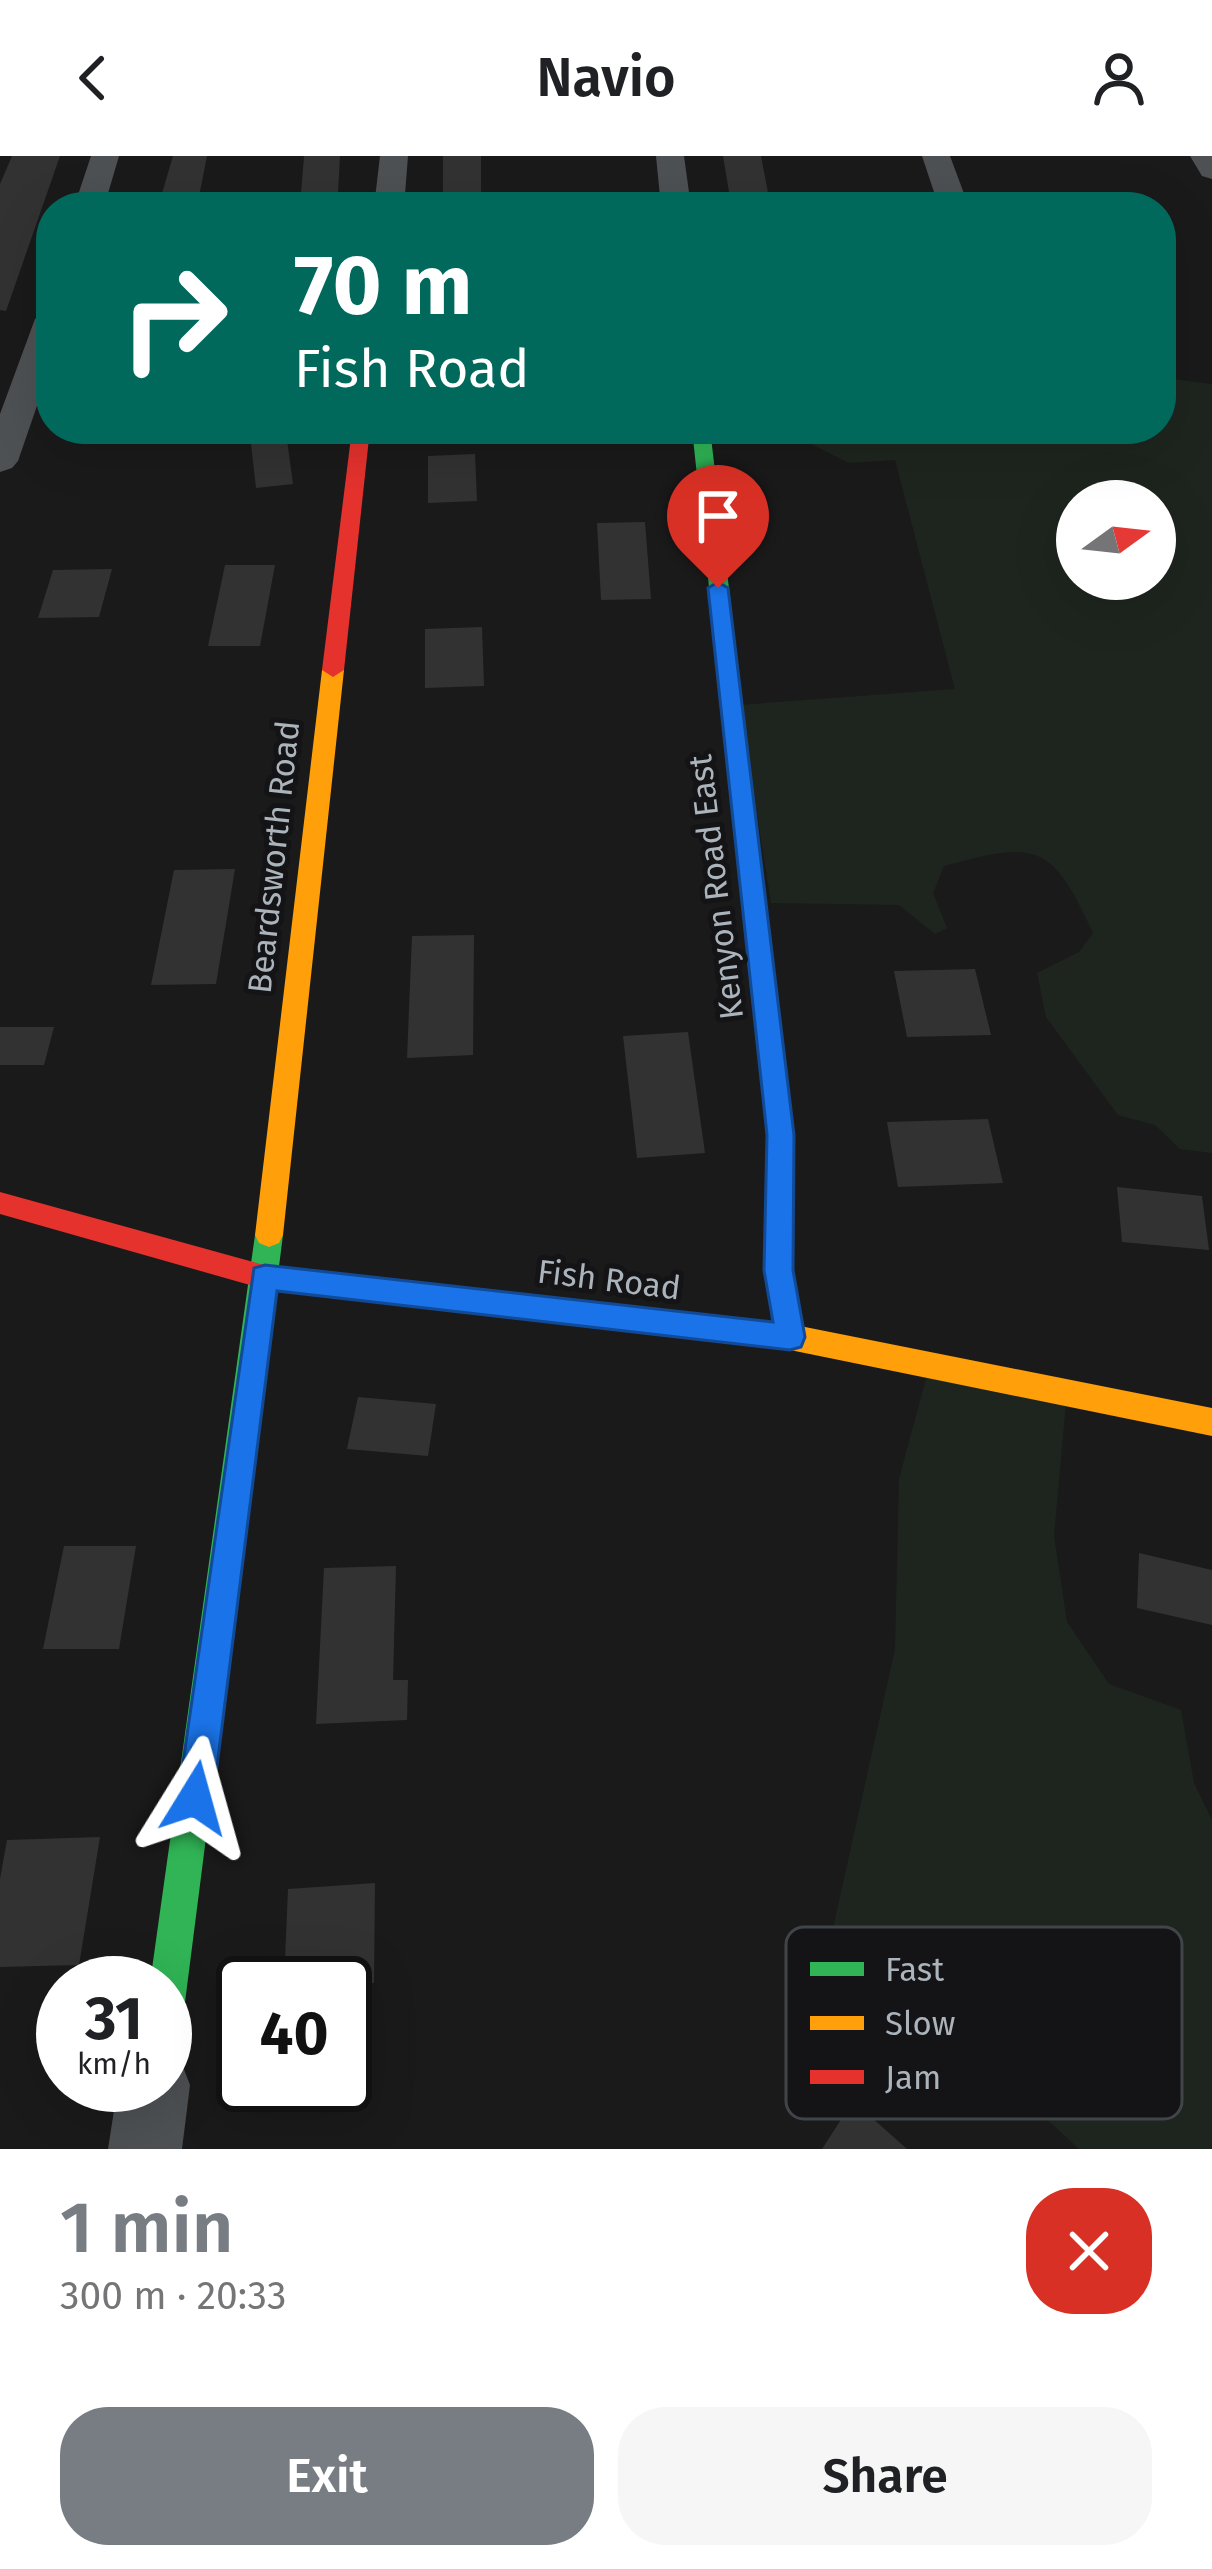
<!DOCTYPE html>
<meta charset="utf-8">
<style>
body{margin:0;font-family:"Fira Sans",sans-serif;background:#f6f6f6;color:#202124;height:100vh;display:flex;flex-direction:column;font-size:45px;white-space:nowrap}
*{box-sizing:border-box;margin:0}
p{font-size:39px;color:#757577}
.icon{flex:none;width:66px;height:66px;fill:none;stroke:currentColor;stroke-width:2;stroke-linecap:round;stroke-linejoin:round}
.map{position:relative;height:1993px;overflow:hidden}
.drawer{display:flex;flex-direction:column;background:#fff;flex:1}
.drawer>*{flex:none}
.banner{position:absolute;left:36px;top:36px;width:1140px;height:252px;border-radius:48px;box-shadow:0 12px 48px #0002;background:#00695c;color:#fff;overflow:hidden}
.needle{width:78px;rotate:75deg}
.controls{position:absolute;left:1056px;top:324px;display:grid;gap:24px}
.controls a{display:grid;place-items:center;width:120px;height:120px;border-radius:50%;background:#fff;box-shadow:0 12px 48px #0002;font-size:60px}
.speed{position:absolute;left:36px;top:1800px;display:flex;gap:24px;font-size:60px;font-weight:700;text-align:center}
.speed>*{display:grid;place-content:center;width:156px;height:156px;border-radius:50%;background:#fff;box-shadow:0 12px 48px #0002;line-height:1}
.speed small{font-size:30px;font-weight:400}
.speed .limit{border:6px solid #111;border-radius:18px;background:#fff;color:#111}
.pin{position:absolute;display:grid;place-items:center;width:102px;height:102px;color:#fff;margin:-123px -51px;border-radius:50% 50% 50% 0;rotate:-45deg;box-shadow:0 0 12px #0007}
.pin .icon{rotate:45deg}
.me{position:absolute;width:132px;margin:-66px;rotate:8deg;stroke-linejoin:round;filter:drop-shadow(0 0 9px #0008)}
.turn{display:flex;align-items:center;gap:42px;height:252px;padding:0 60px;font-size:54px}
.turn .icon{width:156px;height:156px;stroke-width:2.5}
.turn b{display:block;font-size:84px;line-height:102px}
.round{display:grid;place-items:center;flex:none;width:126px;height:126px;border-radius:48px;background:#f6f6f6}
.overview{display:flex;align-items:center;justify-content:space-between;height:204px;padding:0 60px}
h1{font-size:72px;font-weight:600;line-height:90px;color:#787d83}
.primary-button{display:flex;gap:24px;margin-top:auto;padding:24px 60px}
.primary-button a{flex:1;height:138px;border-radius:48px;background:#787d83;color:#fff;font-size:48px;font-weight:600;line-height:138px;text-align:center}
.primary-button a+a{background:#f6f6f6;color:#202124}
header{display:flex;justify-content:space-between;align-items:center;height:156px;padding:0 60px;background:#fff;font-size:54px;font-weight:600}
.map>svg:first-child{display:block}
.green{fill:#1e251e;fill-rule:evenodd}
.building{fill:#323233}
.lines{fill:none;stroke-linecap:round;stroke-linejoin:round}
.street{fill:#4e5154;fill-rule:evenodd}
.fast{fill:#30b455;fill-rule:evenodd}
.slow{fill:#ff9f0a;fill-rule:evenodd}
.jam{fill:#e5322d;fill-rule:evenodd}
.route{fill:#1a73e8;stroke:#114b97;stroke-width:3}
.labels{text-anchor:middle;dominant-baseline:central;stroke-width:10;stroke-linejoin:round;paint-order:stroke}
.street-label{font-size:33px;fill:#abb3bb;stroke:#141417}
.key{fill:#141417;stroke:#414448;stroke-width:3}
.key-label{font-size:33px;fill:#abb3bb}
</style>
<header><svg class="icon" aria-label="back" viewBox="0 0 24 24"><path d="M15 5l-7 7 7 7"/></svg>Navio<svg class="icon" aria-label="person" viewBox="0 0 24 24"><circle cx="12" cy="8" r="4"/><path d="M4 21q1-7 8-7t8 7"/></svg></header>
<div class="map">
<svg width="1212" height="1993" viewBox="0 0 1212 1993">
<rect width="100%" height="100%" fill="#1a1a1b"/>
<path class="green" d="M1172,223L1212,228V997L1180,993L1155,969L1118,959L1046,861L1037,817L1079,796L1093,777C1052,688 1038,684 944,710L933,737L947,772L935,778L899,749L771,747L740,549L955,533L895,304L849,307L805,285L811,273H1161V228ZM1077,345H1155V423H1077Z
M927,1219L1067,1235L1054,1380L1067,1466L1109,1528L1181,1554L1194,1627L1212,1664V1993H1079L922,1847L836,1832L824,1813L895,1493L899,1323Z"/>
<path class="building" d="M12,0H60L6,155L0,154V28Z
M173,0H207L197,51H158Z
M304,0H340L338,37L301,38Z
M443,0H481V51H443Z
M723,0H761L770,47L731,48Z
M287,284L293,328L256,332L251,288Z
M475,298L477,345L428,347V300Z
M645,366L651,443L601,444L597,367Z
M225,409H275L260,490H208Z
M112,413L99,461L38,462L53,414Z
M482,471L484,530L425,532V473Z
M235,713L216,828L151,829L174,714Z
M474,779L473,899L407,902L412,780Z
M975,813L991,879L907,881L894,815Z
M0,871H54L44,909H0Z
M688,876L705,997L637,1002L623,880Z
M988,963L1003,1027L898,1031L887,966Z
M1117,1031L1202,1040L1209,1094L1122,1086Z
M358,1241L436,1248L428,1300L347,1293Z
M64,1390H136L119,1493H43Z
M1139,1397L1212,1414V1469L1137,1452Z
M396,1410L393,1524H408L407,1564L316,1568L324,1412Z
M100,1681L79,1809L0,1811V1723L7,1684Z
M375,1727L374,1827H284L288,1733Z
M853,1945L907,1993H822Z"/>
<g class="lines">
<path class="street" d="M91,0H119L104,51H74Z
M380,0H408L404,51H374Z
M656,0H684L691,51H661Z
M922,0H950L969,51H939Z
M1190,0H1212V23L1202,20Z
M51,153V209L18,305L12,312L0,316V258L35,163Z
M165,1897L180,1903L190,1929L182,1993H108L118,1929H165Z"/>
<path class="fast" d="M692,273H710L794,979L792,1114L805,1181L800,1190L790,1194L780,1190L775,1181L764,1114L768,979Z
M269,1067L279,1071L283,1079L184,1854L178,1867L165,1873V1827H150L255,1079L259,1071Z"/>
<path class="slow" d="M333,507L344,514L283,1079L279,1087L269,1091L259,1087L255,1079L322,514Z
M459,1131L790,1168L1212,1252V1280L790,1194L459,1155L449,1152L445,1143L449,1134Z"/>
<path class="jam" d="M352,273H370L344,514L333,521L322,514Z
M0,1036L264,1109L459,1131L469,1134L473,1143L469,1152L459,1155L264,1133L0,1058Z"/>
</g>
<path class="route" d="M718,426L728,432L794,979L793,1114L805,1181L801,1191L790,1194L277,1135L213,1642L208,1655L195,1660L183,1655L178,1642L254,1112L265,1109L773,1166L764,1114L767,979L708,432Z"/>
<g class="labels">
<g class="street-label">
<text transform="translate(274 701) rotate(-84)">Beardsworth Road</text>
<text transform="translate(716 731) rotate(-97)">Kenyon Road East</text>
<text transform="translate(609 1124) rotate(7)">Fish Road</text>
</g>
</g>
<rect x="786" y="1771" width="396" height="192" rx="18" class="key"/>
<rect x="810" y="1806" width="54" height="14" fill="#30b455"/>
<rect x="810" y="1860" width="54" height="14" fill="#ff9f0a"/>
<rect x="810" y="1914" width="54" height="14" fill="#e5322d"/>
<g class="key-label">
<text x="885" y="1825">Fast</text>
<text x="885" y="1879">Slow</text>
<text x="885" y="1933">Jam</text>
</g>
</svg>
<div class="controls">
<a><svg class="needle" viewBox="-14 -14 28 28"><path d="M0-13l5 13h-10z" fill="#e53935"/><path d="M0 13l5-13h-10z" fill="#757577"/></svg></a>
</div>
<div class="speed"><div>31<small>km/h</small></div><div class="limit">40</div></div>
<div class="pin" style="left:718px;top:432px;background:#d93025"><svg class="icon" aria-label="arrive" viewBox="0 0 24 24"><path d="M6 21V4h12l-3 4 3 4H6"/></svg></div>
<svg class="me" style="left:195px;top:1642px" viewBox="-20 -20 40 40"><path d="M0-17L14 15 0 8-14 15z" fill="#1a73e8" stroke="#fff" stroke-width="4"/></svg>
<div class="banner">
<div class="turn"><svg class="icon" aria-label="right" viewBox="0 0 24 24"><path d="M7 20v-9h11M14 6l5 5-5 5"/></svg><div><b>70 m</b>Fish Road</div></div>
</div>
</div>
<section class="drawer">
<div class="overview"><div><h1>1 min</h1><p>300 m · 20:33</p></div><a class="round" style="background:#d93025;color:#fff"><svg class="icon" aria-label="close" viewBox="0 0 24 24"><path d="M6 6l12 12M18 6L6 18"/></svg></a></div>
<div class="primary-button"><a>Exit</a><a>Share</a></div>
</section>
